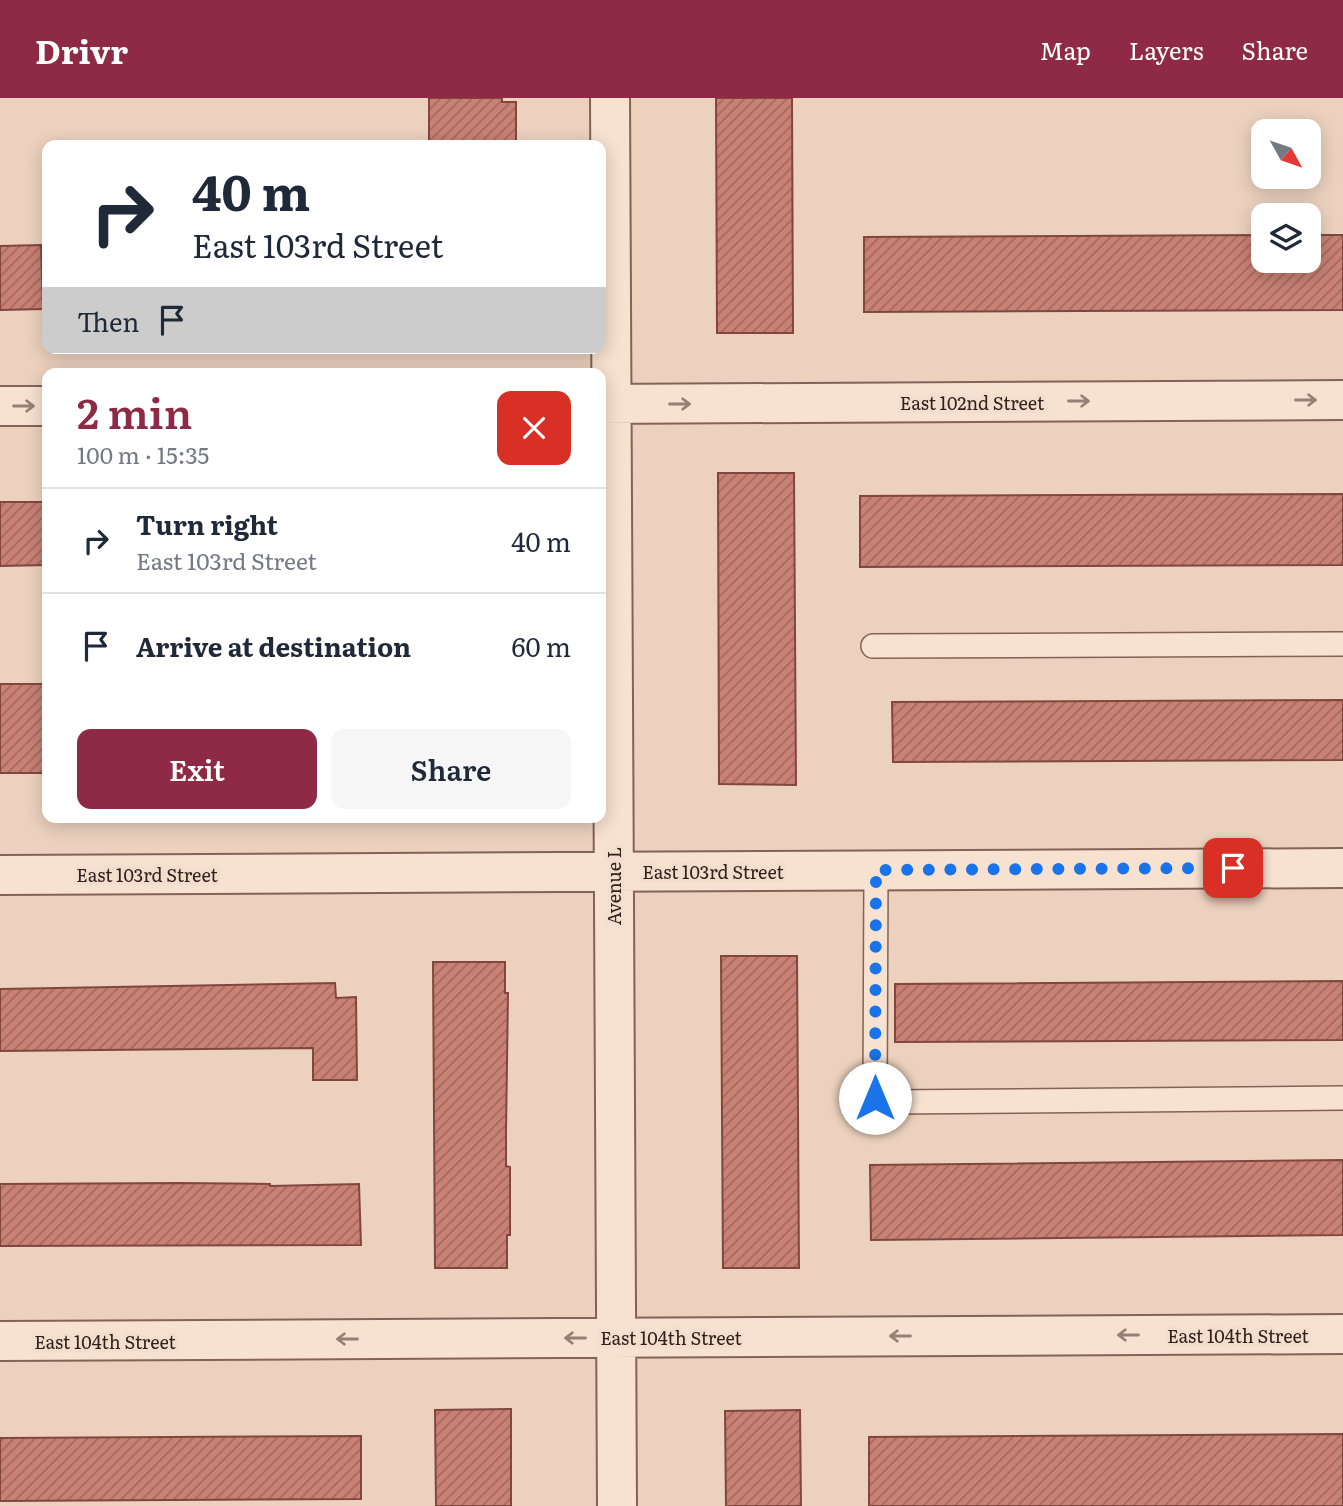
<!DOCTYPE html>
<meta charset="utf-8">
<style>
body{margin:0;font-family:Literata,serif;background:#f6f6f7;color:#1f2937;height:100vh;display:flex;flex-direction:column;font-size:26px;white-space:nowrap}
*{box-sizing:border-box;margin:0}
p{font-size:23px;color:#747a83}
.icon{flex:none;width:38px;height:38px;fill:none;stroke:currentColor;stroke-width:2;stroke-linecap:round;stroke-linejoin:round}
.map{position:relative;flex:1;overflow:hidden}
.sheet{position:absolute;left:42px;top:270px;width:564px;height:455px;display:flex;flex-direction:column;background:#fff;border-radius:14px;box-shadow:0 4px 18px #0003}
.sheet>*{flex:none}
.guide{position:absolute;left:42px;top:42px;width:564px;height:214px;border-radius:14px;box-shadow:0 4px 18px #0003;background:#fff;color:#1f2937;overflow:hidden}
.needle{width:46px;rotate:130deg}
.controls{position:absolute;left:1251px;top:21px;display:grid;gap:14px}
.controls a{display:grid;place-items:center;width:70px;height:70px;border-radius:14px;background:#fff;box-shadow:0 4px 18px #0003;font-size:35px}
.pin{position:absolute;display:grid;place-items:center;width:60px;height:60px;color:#fff;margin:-30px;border-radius:14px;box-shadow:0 4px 10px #0006}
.me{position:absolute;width:77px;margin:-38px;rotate:0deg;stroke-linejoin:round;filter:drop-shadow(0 0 5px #0008)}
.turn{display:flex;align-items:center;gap:24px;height:147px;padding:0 35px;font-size:32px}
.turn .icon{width:91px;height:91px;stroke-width:2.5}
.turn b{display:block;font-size:49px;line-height:60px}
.then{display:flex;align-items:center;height:66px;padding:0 35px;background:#0003;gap:14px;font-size:26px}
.round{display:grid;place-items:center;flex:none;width:74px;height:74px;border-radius:14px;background:#f6f6f7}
.headline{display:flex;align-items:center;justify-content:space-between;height:119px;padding:0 35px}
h1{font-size:42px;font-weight:600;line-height:52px;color:#8f2a46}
.cta{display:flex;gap:14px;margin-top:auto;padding:14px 35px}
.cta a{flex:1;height:80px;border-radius:14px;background:#8f2a46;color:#fff;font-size:28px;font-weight:600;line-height:80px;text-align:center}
.cta a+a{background:#f6f6f7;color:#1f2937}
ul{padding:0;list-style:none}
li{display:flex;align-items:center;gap:21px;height:105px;padding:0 35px;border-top:2px solid #e0e1e3}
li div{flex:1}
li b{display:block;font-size:26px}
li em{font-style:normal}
header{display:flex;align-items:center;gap:42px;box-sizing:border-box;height:98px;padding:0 35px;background:#8f2a46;color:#fff}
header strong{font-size:33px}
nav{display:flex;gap:38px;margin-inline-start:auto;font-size:24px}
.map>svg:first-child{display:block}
.building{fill:url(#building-hatch);stroke:#81473e;stroke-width:2}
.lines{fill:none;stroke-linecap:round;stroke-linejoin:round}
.service-casing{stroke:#836357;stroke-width:26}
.minor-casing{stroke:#836357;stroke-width:42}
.service{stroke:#f7e1d0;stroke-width:23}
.minor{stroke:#f7e1d0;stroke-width:38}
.oneway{stroke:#958076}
.route{stroke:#1a73e8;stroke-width:12;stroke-dasharray:0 21.6}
.labels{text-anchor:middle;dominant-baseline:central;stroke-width:7;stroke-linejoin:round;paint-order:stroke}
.street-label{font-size:18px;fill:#33201c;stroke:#f3decd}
</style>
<header>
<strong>Drivr</strong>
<nav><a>Map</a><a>Layers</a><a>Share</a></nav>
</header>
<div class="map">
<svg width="1343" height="1408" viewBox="0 0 1343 1408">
<defs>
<pattern id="building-hatch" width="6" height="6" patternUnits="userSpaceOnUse" patternTransform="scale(1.75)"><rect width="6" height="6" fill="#c98175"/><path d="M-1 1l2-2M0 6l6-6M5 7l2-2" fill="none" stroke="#a4695f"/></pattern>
</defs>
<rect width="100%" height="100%" fill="#ecd1be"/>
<path class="building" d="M429,0H502V4H516V47H429Z
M716,0H792L793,235H717Z
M1264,137V163H1309V137H1343V212L864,214V139Z
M41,147L43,211L0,212V148Z
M718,375H794L796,687L719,686Z
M1343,396V467L860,469V398Z
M0,404H47V467L0,468Z
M0,586H47V675H0Z
M1343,602V662L893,664L892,604Z
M721,858H797L799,1170H723Z
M433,864H505V895H508L506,1034V1068L510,1069V1137H507V1170H435Z
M1343,883V942L895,944V886Z
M335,885L336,900L356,899L357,982H313V950L0,953V891Z
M1343,1062V1137L871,1142L870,1067Z
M179,1085L270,1086V1088L359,1086L361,1147L0,1148V1086Z
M511,1311V1408H436L435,1312Z
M800,1312L801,1408H726L725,1313Z
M1343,1336V1408H869V1339Z
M361,1338V1401L0,1403V1340Z"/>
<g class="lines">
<defs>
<path id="service" d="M873,548L1343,546
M876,772L875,1000L891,1004L1343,1000"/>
<path id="minor" d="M610,0L617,1408
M600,306L1343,302
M0,308H47
M0,777L1343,770
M0,1243L1343,1236"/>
</defs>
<use href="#service" class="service-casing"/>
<use href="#minor" class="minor-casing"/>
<use href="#service" class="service"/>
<use href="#minor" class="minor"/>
</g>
<defs><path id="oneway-shaft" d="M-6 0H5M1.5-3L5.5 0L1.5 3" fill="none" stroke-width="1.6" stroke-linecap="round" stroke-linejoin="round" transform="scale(1.75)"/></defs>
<g class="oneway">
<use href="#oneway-shaft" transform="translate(1306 302)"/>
<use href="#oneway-shaft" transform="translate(1079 303)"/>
<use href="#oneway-shaft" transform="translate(680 306)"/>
<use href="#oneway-shaft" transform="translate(24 308)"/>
<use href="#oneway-shaft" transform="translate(1128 1237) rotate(180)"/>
<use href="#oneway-shaft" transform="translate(900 1238) rotate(180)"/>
<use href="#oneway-shaft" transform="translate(575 1240) rotate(180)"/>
<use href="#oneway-shaft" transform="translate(347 1241) rotate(180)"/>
</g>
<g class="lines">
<path class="route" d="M875,1000L876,772L1233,770"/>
</g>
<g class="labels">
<g class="street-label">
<text x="972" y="304">East 102nd Street</text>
<text x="713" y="773">East 103rd Street</text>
<text x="147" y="776">East 103rd Street</text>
<text transform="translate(613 788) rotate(-90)">Avenue L</text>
<text x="1238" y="1237">East 104th Street</text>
<text x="671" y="1239">East 104th Street</text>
<text x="105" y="1243">East 104th Street</text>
</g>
</g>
</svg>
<div class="controls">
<a><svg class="needle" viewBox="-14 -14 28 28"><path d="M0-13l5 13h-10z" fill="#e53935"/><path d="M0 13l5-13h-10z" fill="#747a83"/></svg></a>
<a><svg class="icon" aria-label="layers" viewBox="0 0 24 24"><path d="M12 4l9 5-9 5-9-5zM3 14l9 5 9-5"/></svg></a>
</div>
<div class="pin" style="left:1233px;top:770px;background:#d93025"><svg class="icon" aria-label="arrive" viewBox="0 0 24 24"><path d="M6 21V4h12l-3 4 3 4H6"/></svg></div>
<svg class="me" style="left:875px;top:1000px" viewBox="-20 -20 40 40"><circle r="19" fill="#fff"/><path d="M0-13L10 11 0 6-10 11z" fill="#1a73e8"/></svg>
<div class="guide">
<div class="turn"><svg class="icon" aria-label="right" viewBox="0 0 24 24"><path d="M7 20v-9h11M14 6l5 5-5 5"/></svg><div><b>40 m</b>East 103rd Street</div></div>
<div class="then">Then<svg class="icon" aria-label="arrive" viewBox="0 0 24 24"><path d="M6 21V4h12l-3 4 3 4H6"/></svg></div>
</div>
<section class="sheet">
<div class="headline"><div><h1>2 min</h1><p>100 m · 15:35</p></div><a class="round" style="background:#d93025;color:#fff"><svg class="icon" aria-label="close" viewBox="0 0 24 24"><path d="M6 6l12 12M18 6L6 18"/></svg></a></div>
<ul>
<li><svg class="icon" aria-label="right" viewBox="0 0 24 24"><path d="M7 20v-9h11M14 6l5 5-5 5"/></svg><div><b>Turn right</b><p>East 103rd Street</p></div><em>40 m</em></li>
<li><svg class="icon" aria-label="arrive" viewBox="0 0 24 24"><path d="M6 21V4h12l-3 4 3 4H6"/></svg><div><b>Arrive at destination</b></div><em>60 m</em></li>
</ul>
<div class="cta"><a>Exit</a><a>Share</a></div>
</section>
</div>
